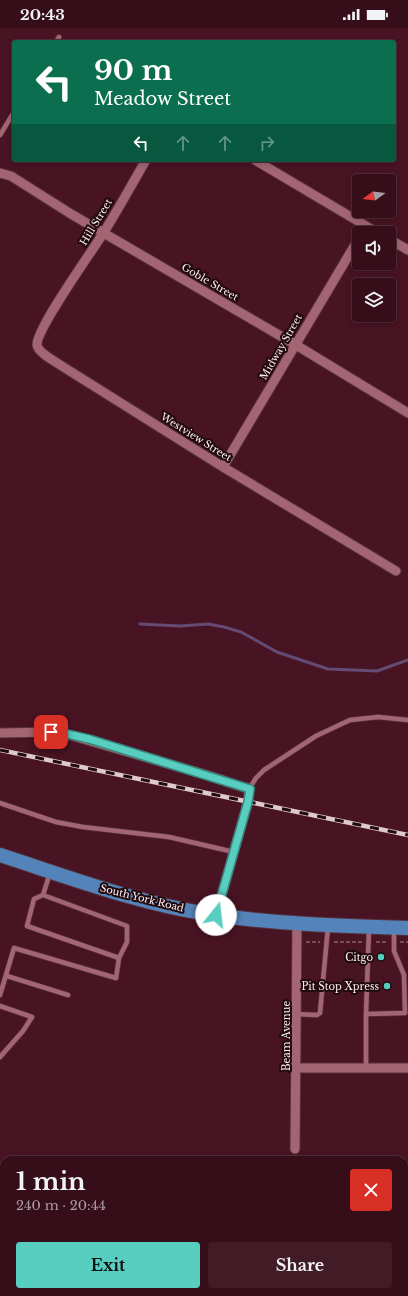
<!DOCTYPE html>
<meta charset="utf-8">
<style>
body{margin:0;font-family:"Libre Baskerville",serif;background:#411c27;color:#f1f3f6;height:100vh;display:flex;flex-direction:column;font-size:15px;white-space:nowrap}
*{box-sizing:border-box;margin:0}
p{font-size:13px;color:#aa9ca2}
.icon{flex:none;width:22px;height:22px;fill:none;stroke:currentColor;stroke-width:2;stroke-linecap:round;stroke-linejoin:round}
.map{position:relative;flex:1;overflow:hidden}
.side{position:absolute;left:0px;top:1128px;width:408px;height:140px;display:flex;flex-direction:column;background:#360e1a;border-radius:12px 12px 0 0;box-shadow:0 2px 6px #0003,0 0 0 1px #502e39}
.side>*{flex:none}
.top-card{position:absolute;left:12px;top:12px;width:384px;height:122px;border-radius:4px;box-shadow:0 2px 6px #0003,0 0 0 1px #502e39;background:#0b6e4f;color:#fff;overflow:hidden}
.needle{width:26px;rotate:255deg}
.fabs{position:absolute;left:352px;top:146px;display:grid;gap:8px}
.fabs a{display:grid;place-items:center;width:44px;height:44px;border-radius:4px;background:#360e1a;box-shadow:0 2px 6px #0003,0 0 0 1px #502e39;font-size:20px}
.pin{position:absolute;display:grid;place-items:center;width:34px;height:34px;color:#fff;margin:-17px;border-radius:8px;box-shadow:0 2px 6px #0006}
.me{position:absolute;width:44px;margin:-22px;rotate:16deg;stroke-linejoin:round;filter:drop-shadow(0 0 3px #0008)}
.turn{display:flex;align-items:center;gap:14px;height:84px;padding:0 16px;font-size:18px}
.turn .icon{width:52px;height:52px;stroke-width:2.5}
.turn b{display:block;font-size:28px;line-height:34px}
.lanes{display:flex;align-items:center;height:38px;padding:0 16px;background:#0003;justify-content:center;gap:20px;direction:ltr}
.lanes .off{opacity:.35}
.round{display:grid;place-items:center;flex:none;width:42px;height:42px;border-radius:4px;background:#411c27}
.summary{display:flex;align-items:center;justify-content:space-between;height:68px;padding:0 16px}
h1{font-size:24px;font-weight:800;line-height:30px}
.action{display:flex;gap:8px;margin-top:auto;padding:8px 16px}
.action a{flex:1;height:46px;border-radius:4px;background:#58cec1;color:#111;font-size:16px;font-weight:800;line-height:46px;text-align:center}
.action a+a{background:#411c27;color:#f1f3f6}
.status{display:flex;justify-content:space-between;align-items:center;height:28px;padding:0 20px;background:#360e1a;direction:ltr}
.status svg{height:11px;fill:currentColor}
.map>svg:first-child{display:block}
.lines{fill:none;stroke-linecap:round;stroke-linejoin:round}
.stream{stroke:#654a73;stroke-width:3}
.service-casing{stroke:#55303a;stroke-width:6}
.minor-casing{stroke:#55303a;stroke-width:11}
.primary-casing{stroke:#55303a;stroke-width:16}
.path{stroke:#88606b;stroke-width:1.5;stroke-dasharray:4 2;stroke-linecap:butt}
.service{stroke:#a36573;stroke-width:4.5}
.minor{stroke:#a36573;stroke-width:9}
.primary{stroke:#5483b9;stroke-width:14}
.rail-casing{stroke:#dec9cd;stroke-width:4.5}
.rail{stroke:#20090f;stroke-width:3;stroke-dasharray:9;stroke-linecap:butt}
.route-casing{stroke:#39867d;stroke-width:10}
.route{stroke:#58cec1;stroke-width:7}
.poi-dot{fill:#58cec1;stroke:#20090f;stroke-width:1.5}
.labels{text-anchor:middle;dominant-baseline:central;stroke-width:4;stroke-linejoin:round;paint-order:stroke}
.street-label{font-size:10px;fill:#fdeef0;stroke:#20090f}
.poi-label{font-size:10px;fill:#fdeef0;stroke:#20090f;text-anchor:end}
</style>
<div class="status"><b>20:43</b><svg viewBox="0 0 49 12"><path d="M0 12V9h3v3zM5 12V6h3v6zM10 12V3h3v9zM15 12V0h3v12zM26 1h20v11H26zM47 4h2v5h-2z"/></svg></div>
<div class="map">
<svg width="408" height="1268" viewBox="0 0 408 1268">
<rect width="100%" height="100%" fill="#481323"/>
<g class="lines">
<path class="stream" d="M140,596L180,598L208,596L224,599L241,604L277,624L328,641L377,643L408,632
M0,1149L4,1154
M91,1264L94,1268"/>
<defs>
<path id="service" d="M56,14L59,9
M0,107L14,84
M249,761L256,750L264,742L316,708L350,692L378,689L408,692
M0,775L56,794L83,799L169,809L234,824
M43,867L34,871L27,898L119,930
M369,900L366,986L405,985L404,947L394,923V901
M7,948L68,967
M0,967L14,920L116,950L119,930L127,914V898L43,867L50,845
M0,978L32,989L23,1003L0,1029
M296,986L317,987L320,985L328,899
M366,1040V986"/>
<path id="minor" d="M146,132C132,156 119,180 104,204C93,222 36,301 37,317C38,325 58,335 65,340L223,439L396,543
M255,132L378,205
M0,145L11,148L71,186L296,317L408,385
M389,211L408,222
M223,439L359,210
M0,705L51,704L63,705L210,748L249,761L248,774L216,887
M297,1040H408
M295,1121L297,895"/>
<path id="primary" d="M0,827C68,849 137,875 208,886C274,896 341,898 408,900"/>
</defs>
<use href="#service" class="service-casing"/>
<use href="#minor" class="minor-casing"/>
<use href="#primary" class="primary-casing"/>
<path class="path" d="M306,914H320
M334,914H362
M376,914H388
M400,914H408"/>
<use href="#service" class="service"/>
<use href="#minor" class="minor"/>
<use href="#primary" class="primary"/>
<defs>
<path id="rail" d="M0,722L408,807"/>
</defs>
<use href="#rail" class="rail-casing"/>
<use href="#rail" class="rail"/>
</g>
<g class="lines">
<defs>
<path id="route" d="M51,704L63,705L89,711L250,761L248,774L216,887"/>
</defs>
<use href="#route" class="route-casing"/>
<use href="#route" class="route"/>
</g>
<g class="poi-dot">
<circle cx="381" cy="929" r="4"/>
<circle cx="387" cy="958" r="4"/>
</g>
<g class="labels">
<g class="street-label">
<text transform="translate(96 194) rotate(-59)">Hill Street</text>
<text transform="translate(210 254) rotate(30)">Goble Street</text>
<text transform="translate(281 319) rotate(-60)">Midway Street</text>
<text transform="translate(196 409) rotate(32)">Westview Street</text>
<text transform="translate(142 870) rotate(14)">South York Road</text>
<text transform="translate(286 1008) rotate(-90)">Beam Avenue</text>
</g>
<g class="poi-label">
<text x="373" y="929">Citgo</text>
<text x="379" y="958">Pit Stop Xpress</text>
</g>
</g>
</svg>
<div class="fabs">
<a><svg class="needle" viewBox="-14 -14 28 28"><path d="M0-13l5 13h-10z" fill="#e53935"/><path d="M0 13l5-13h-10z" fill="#aa9ca2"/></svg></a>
<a><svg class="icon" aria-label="sound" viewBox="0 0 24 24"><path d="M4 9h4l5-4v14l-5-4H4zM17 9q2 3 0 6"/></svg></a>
<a><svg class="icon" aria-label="layers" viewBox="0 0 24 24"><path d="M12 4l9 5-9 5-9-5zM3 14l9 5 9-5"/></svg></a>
</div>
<div class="pin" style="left:51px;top:704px;background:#d93025"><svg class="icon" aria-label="arrive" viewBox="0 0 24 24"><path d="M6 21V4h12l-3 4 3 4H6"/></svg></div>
<svg class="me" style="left:216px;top:887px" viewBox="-20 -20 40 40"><circle r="19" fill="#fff"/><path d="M0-13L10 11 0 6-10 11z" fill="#58cec1"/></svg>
<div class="top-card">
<div class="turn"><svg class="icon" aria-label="left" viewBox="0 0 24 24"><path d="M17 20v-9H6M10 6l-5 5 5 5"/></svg><div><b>90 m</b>Meadow Street</div></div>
<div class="lanes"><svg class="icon" aria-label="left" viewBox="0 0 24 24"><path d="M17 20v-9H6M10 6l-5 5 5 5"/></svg><svg class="icon off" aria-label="ahead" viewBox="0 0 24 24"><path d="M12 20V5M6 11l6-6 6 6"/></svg><svg class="icon off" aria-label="ahead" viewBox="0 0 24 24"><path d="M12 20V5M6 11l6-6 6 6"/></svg><svg class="icon off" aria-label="right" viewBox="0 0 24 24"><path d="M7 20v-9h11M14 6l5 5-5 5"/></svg></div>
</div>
<section class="side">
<div class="summary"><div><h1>1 min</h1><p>240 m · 20:44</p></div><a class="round" style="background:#d93025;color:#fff"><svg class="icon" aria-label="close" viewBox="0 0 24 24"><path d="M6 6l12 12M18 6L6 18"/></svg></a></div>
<div class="action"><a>Exit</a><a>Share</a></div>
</section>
</div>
